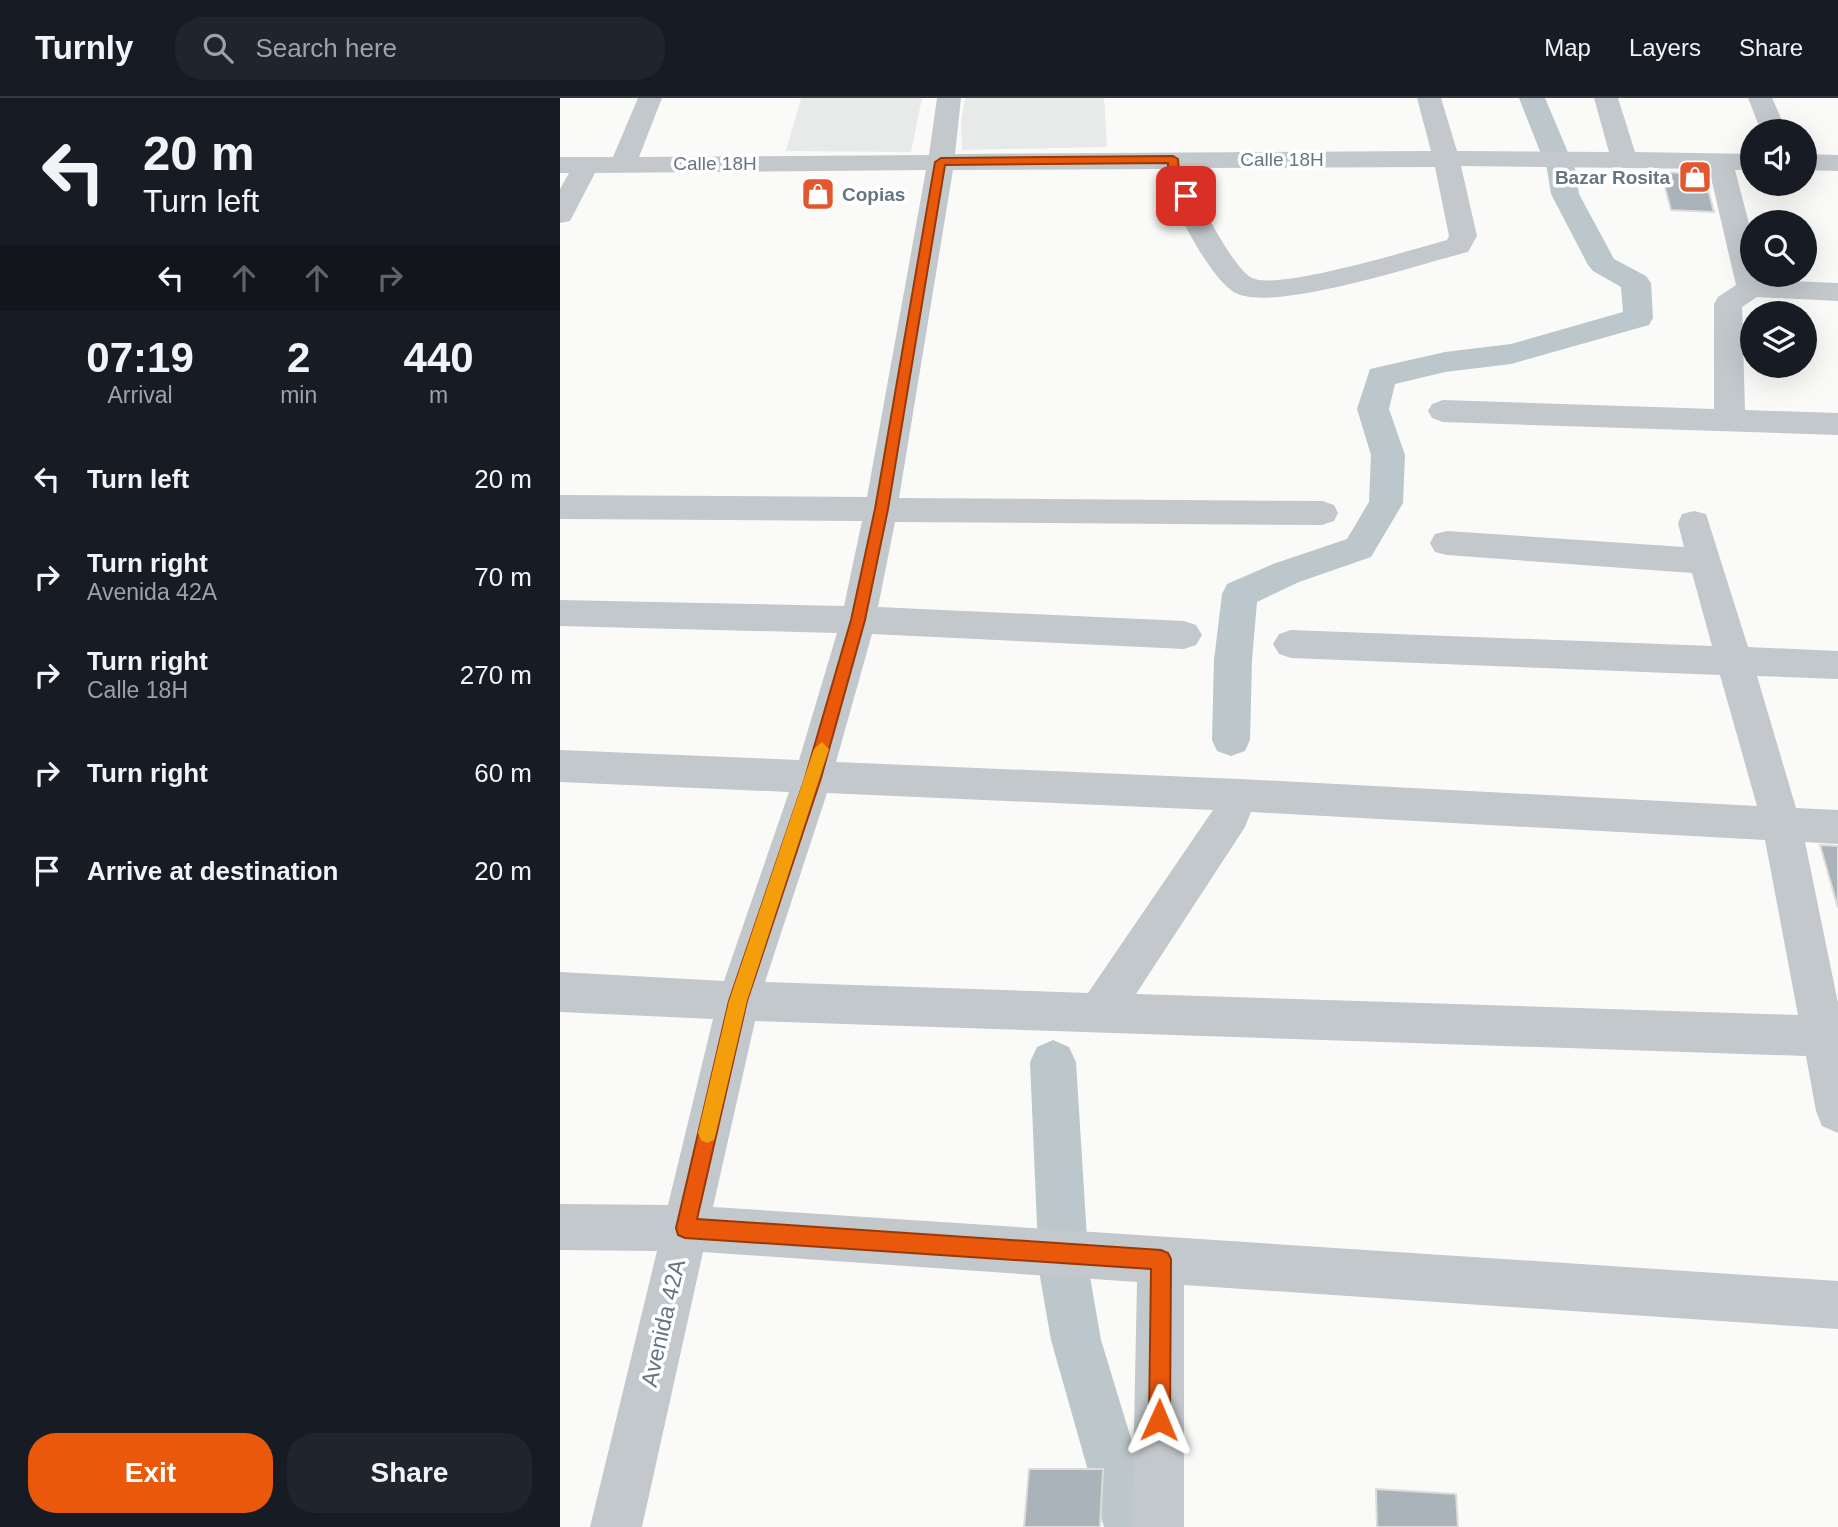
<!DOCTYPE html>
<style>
body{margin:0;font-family:Helvetica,sans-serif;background:#20242c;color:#f1f3f6;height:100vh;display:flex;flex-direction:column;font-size:26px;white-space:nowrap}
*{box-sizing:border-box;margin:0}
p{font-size:23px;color:#9ea1a6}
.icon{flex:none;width:38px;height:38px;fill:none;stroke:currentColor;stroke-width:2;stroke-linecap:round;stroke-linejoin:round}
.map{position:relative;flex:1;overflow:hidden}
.drawer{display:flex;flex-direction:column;background:#171b24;width:560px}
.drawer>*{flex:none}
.top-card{background:#171b24;color:#f1f3f6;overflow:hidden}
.buttons{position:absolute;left:1180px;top:21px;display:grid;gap:14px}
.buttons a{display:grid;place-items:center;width:77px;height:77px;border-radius:50%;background:#171b24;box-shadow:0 7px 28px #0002;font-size:35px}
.pin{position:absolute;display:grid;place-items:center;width:60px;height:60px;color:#fff;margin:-30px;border-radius:14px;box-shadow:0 4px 10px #0006}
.me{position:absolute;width:77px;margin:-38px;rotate:1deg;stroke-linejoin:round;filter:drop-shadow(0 0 5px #0008)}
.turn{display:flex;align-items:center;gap:24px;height:147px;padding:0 28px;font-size:32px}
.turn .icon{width:91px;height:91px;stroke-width:2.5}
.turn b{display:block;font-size:49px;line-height:60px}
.lanes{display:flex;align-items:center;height:66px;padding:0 28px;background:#0003;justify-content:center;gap:35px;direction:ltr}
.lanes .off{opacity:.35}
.eta{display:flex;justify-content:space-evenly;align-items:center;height:119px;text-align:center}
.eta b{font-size:42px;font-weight:800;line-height:49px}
.action{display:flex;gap:14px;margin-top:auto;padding:14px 28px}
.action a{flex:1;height:80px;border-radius:28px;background:#ea580c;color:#fff;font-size:28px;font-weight:800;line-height:80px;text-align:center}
.action a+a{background:#20242c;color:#f1f3f6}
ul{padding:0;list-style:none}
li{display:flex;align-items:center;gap:21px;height:98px;padding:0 28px}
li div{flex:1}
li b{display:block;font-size:26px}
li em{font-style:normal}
header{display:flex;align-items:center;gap:42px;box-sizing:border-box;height:98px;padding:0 35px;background:#171b24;border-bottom:2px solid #363941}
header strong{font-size:33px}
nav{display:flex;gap:38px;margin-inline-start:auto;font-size:24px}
.search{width:490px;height:63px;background:#20242c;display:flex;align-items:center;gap:18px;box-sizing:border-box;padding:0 24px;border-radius:28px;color:#9ea1a6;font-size:26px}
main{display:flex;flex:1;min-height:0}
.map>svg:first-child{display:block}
.built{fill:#e8e9e9}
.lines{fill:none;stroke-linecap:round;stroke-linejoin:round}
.canal{fill:#bbc7cb;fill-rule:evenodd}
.building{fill:#aab3b9;stroke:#dcdcda;stroke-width:2}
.minor{fill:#c3c8cc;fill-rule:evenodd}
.route{fill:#ea580c;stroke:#983908;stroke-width:2}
.slow{fill:#f59e0b}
.labels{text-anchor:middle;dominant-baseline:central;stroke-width:7;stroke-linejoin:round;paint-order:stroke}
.far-street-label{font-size:19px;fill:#657683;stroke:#fff}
.far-poi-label{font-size:19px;font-weight:bold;fill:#657683;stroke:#fff;text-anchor:end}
.street-label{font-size:23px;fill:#657683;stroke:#fff}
</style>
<header>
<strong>Turnly</strong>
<div class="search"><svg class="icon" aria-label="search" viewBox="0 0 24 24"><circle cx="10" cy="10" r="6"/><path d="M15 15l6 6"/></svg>Search here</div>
<nav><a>Map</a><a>Layers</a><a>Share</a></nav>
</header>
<main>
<section class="drawer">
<div class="top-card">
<div class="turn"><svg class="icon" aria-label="left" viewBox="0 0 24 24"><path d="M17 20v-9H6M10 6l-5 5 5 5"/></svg><div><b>20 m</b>Turn left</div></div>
<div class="lanes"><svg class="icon" aria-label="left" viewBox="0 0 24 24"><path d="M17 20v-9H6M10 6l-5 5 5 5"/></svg><svg class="icon off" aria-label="ahead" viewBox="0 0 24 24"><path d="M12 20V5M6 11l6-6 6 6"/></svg><svg class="icon off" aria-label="ahead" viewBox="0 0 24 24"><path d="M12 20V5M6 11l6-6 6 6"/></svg><svg class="icon off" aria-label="right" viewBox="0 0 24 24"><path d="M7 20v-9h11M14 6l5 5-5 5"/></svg></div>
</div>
<div class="eta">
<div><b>07:19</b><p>Arrival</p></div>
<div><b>2</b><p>min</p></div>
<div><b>440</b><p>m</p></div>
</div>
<ul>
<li><svg class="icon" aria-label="left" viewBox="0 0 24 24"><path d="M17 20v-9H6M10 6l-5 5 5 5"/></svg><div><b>Turn left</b></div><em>20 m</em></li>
<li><svg class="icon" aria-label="right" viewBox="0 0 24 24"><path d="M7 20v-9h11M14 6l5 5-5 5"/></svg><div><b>Turn right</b><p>Avenida 42A</p></div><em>70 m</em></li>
<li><svg class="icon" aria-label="right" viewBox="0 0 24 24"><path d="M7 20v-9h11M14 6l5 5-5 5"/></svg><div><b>Turn right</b><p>Calle 18H</p></div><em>270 m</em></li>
<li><svg class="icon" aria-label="right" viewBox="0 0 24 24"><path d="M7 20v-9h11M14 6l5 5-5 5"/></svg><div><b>Turn right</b></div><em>60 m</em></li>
<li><svg class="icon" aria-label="arrive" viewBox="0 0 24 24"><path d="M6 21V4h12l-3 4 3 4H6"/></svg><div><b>Arrive at destination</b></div><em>20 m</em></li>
</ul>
<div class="action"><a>Exit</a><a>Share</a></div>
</section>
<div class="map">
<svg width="1278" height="1429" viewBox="0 0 1278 1429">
<rect width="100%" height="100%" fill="#fafaf8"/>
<path class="built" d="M241,0H362L351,54L226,53Z
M405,0H544L547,49L402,52L401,25Z"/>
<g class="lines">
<path class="canal" d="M959,0H985L1015,71L1019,96L1054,161L1086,178L1091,185L1093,220L1089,227L951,266L885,274L835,286L829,311L845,357L843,405L811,459L739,484L697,504L692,562L690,642L685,653L671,658L657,653L652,642L654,562L662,496L667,486L713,466L787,441L809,404L811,357L797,311L810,271L885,254L951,246L1063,214L1061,189L1033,173L1028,167L991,96L987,71Z
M493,942L509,949L516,964L529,1173L541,1242L598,1429H544L491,1242L479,1173L470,964L477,949Z"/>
</g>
<path class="building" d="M1101,74L1144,76L1154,114L1111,112Z
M249,88H272L268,104L245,105Z
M1260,747L1278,748V810Z
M469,1371H543L540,1429H464Z
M816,1391L896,1396L898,1429H817Z"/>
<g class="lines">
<path class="minor" d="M78,0H102L79,59L369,57L377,0H401L395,56L871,53L857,0H881L897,53L1049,54L1034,0H1058L1075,54L1192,56V72H1175L1192,137V177H1202L1203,182L1278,185V203L1197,199L1182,209L1185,312L1278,315V337L883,324L872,320L868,313L872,306L883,302L1154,311V206L1158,199L1176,187L1149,71L901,68L917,138L908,154C860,166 719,213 678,196C651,186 608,98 601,71L393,72L339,400L762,403L774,407L778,415L774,423L762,427L335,424L318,509L624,523L636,527L642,537L636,547L624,551L312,536L276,664L679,681L1197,708L1160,577L731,560L719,556L713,546L719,536L731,532L1152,548L1132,475L887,457L875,454L870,445L875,436L887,433L1124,449L1118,425L1122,416L1134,413L1146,416L1188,549L1278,553V581L1197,578L1236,710L1278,712V746L1245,744L1278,905V1035L1262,1028L1256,1013L1246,958L195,923L153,1109L1278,1183V1231L624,1187V1429H572L577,1184L143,1154L82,1429H30L97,1153L0,1152V1106L108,1107L153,921L0,914V874L164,883L229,694L0,684V652L239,662L277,535L0,528V502L284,508L302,423L0,421V397L307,399L366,72L35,75L10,123L0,125V91L9,75H0V59H53ZM875,69L889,138L887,142C854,151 718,193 692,180C672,170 633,93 627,70ZM267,695L653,712L528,895L205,884ZM691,714L1205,742L1238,917L576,896L685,729Z
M1188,0H1212L1227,33H1201Z
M1244,56L1278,57V73L1244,72Z"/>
</g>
<path class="route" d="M613,58L618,61L619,74L632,98L630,100L621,98L608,74V65L385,67L328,411L305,522L261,680L187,903L137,1121L601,1152L608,1155L611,1161L610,1322L607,1329L599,1332L592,1329L589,1322L591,1171L125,1140L118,1137L116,1130L169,903L245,680L291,522L315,411L375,64L381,60Z"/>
<path class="slow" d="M262,644L269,651L187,903L156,1035L154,1042L147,1045L141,1042L138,1035L169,903L254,651Z"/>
<defs>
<symbol id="shop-square" viewBox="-11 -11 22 22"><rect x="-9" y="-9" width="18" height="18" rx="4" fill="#e4572e" stroke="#fff"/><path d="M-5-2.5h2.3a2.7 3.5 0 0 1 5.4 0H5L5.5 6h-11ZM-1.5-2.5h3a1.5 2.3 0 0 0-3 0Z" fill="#fff"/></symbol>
</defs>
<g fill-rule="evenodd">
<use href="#shop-square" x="1116" y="60" width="38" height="38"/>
<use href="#shop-square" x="239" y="77" width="38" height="38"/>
</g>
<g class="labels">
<g class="far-street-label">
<text x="722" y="61">Calle 18H</text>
<text x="155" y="65">Calle 18H</text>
</g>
<g class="far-poi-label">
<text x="1110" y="79">Bazar Rosita</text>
<text x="282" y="96" text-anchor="start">Copias</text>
</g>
<g class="street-label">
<text transform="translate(103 1225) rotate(-77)">Avenida 42A</text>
</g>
</g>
</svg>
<div class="buttons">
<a><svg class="icon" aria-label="sound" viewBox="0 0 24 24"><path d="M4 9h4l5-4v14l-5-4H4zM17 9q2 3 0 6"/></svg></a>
<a><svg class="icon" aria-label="search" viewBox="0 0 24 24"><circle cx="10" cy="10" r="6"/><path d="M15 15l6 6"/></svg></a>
<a><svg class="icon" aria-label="layers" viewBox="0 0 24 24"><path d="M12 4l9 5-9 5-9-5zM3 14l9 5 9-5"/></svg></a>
</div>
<div class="pin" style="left:626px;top:98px;background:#d93025"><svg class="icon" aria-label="arrive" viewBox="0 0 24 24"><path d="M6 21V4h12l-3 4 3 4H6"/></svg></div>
<svg class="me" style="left:599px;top:1322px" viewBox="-20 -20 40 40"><path d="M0-17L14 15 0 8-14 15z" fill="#ea580c" stroke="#fff" stroke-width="4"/></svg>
</div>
</main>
